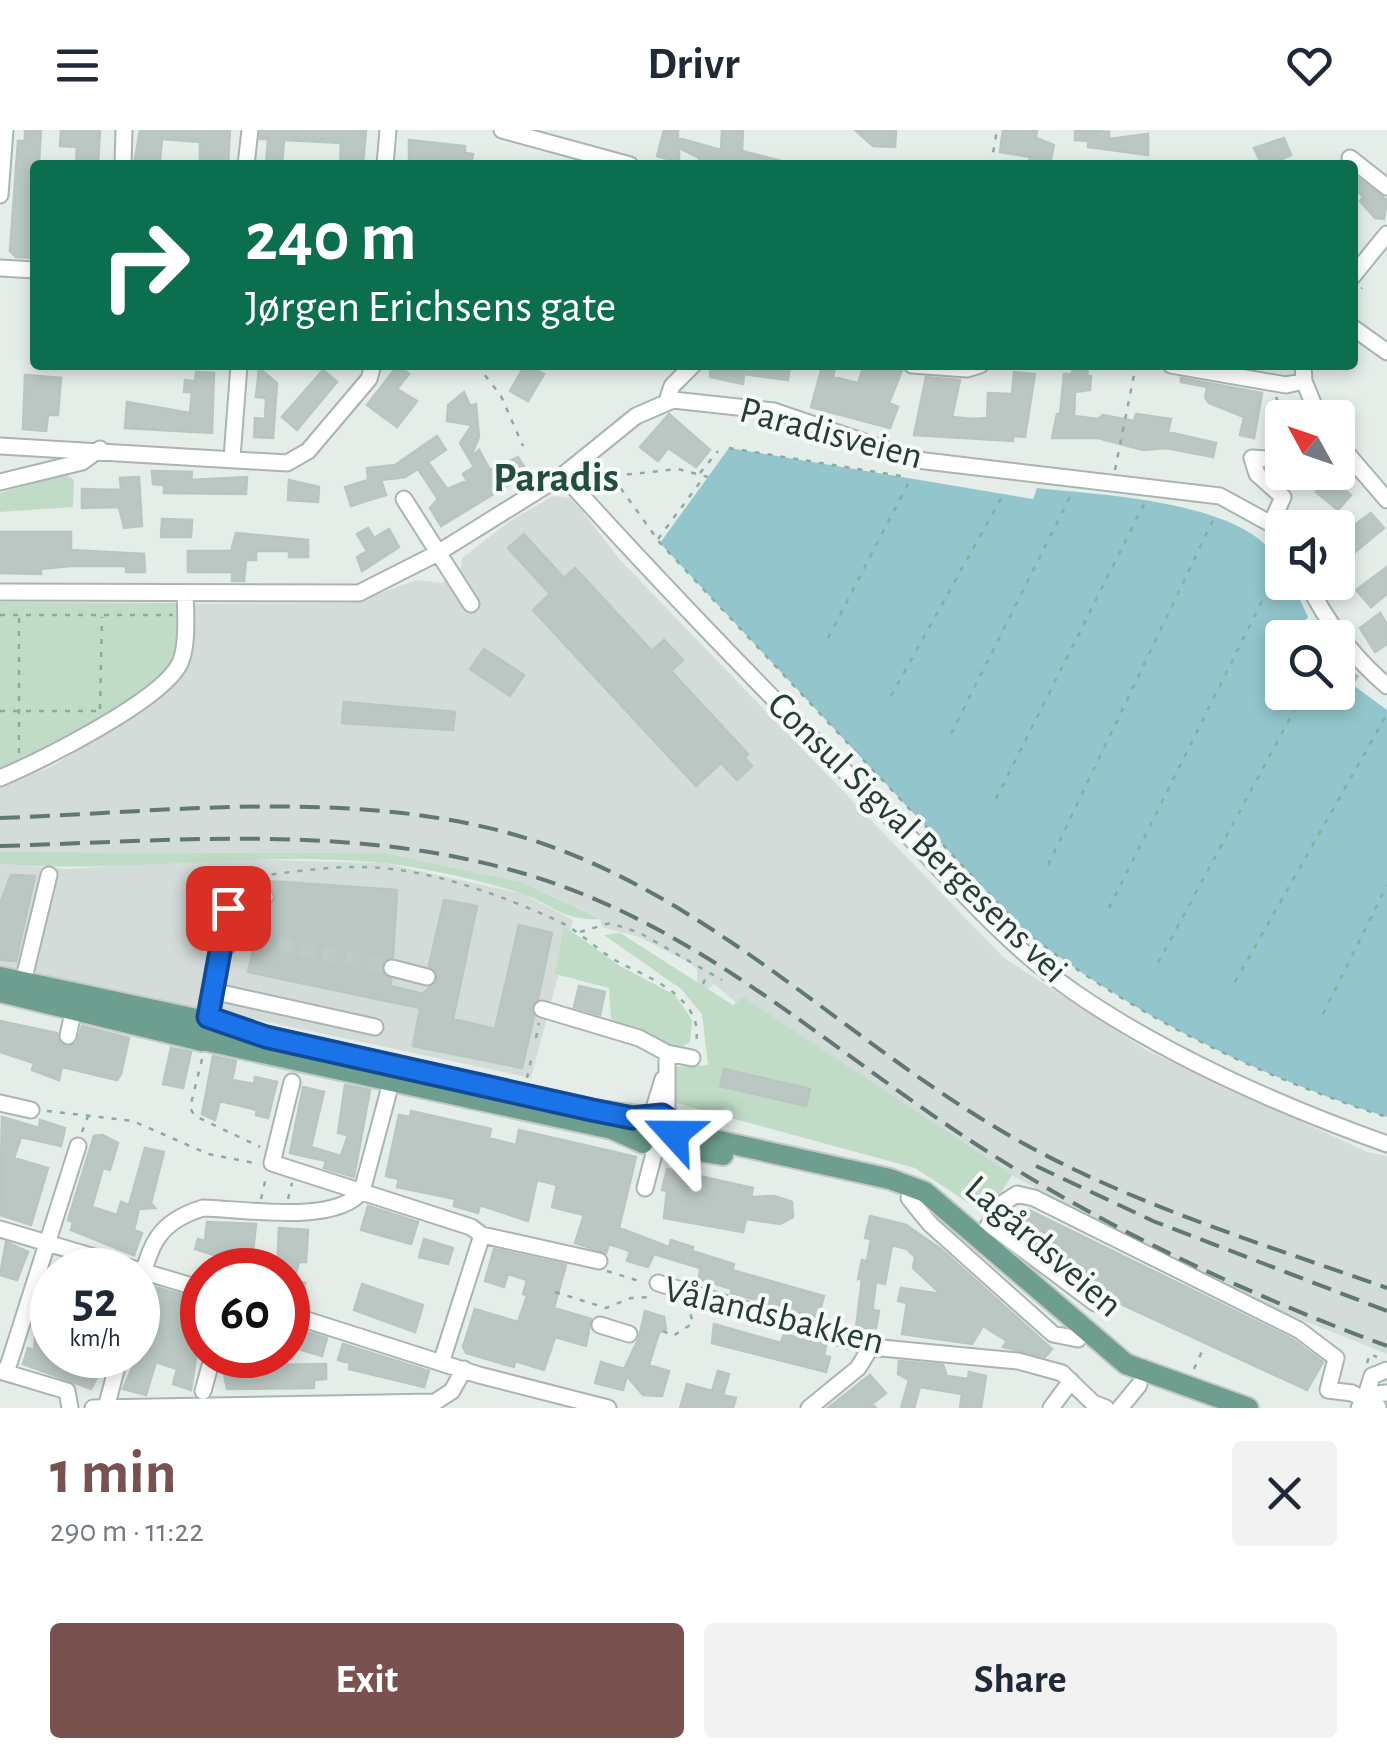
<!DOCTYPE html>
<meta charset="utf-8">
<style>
body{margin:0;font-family:"Alegreya Sans",sans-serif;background:#f2f2f3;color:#1f2937;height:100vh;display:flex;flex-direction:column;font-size:38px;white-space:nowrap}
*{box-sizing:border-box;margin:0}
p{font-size:32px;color:#747a83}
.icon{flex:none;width:55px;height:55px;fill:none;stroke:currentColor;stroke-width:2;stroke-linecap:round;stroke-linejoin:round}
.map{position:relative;height:1278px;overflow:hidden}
.side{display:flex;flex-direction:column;background:#fff;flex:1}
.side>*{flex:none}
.guide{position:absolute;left:30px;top:30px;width:1328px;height:210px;border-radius:10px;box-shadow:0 5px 15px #0003;background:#0b6e4f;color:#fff;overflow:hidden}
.needle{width:65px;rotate:310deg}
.tools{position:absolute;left:1265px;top:270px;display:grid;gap:20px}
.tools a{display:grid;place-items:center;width:90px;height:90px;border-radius:10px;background:#fff;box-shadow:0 5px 15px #0003;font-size:50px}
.speed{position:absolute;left:30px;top:1118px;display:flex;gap:20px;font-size:50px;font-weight:700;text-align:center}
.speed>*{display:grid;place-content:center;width:130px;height:130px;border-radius:50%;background:#fff;box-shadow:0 5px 15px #0003;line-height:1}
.speed small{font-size:25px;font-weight:400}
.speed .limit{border:15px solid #d22;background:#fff;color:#111}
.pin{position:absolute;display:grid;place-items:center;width:85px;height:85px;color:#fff;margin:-42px;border-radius:20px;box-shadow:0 5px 15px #0006}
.me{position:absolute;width:110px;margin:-55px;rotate:294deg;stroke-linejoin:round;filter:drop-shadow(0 0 8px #0008)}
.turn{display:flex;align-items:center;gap:35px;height:210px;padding:0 50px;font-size:45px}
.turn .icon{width:130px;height:130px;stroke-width:2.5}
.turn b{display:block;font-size:70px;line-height:85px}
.round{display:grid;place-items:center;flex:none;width:105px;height:105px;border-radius:10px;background:#f2f2f3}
.overview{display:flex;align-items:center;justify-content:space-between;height:170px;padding:0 50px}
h1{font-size:60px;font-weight:700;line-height:75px;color:#79514e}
.action{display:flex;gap:20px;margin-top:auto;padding:20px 50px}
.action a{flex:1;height:115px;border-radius:10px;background:#79514e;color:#fff;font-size:40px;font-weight:700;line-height:115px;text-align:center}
.action a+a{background:#f2f2f3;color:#1f2937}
header{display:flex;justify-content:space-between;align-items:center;height:130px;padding:0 50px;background:#fff;font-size:45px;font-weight:700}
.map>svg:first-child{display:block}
.built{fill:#d3dcd8}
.green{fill:#c0dcc6}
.water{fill:#92c6cc}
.building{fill:#bac7c2;stroke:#b8c6bf;stroke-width:2.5}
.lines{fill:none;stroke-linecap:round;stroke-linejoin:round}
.minor-tunnel{stroke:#bfcac5;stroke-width:15;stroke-dasharray:15 8;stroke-linecap:butt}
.minor-casing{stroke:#a8b5b0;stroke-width:19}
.major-casing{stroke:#c2c9c7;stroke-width:24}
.path{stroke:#88ada0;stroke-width:2.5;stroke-dasharray:5 8;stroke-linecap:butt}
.minor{stroke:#fff;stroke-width:15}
.major{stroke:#6d9e8f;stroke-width:20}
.rail{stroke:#607871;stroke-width:4;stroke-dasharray:20 10;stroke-linecap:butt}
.route-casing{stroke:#114b97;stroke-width:25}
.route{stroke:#1a73e8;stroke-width:18}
.labels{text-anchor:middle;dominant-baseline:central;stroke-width:8;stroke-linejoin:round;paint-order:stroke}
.street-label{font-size:38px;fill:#253d36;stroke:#f5f9f7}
.quarter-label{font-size:42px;font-weight:bold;fill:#234d41;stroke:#f5f9f7}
</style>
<header><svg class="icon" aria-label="menu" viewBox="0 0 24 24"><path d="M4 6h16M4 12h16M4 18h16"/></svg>Drivr<svg class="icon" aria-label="heart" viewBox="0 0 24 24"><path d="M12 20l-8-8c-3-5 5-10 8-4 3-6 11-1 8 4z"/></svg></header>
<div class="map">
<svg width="1387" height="1278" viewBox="0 0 1387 1278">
<rect width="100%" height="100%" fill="#e5ede9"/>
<path class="built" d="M553,366L570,368L583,382L621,431L1004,828L1146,920L1367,1022L1387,1026V1224L1208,1152L1012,1045L766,897L714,854L702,863L697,860V839L690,833L639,807L602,797L600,788L521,752L385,723L0,722V656L53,636L128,587L188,482L197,474L351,473L417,450L442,453L460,441L462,428L510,391Z
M233,729L383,733L523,764L573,790L531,948L0,835V734L65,739Z"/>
<path class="green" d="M65,344L74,350L73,377L0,382V363Z
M0,472L179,473L187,536C128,587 72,628 0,656Z
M0,722L385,723L521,752L601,789C563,791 555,776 523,764C488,752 418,736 381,733C254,720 127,744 0,734Z
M564,796L620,836L675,865L692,890L690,912L677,921L611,889L609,858L555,844Z
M620,803L733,875L743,867L1012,1045L987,1085L915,1038L676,973L672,937L708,935L702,884L681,859L604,805Z"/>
<path class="water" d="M729,318L1033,369L1037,358C1096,365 1282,371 1282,452L1292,453L1308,487L1294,504L1298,507L1282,508V562H1338V539L1342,533L1359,546L1353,555L1387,580V987C1255,945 1130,884 1022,799L660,413Z"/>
<path class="building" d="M25,0H41L39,32H35V128L16,127L10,121L18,11H25Z
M61,0H100L98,35H76L77,17L60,16Z
M140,0H230L228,35H200V12L162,9L160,30L134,35Z
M261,0H366L363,35H340L341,13L284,10L282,35H266L268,9H260Z
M664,0H678V8L721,20L722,0H743L742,21L781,31L780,35H699V28L679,18V32L657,26Z
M855,0H896L895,17L873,16Z
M1003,0H1037L1036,8L1054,15L1051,29L1028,35L1030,27L1000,22Z
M1075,0L1109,2V9L1148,4V25L1088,17V11L1075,10Z
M1284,8L1291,25L1271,34L1268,29L1261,33L1254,18Z
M409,10L465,16V23L473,24L471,35L409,30Z
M1352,44L1387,70L1384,89L1375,88L1360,71L1363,67L1352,55Z
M398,235L409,244L397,259L417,271L397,297L367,275Z
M525,235L544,244L528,271L510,261Z
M711,235H790L788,250L744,244L743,254L710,247Z
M864,235H893L902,240L889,273L898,277L890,298L811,277L822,237L835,239L833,247L858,253Z
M1073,236L1088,237L1087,246H1091L1090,260L1075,262L1074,286L1098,289L1103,285L1134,291L1136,284L1171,289L1168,302L1216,313L1213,327L1166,318L1143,320L1098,308H1052L1057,284H1060L1064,244H1072Z
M259,238L277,253L273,308L254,307L255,288L265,289L266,268L256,267Z
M323,240L337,252L297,300L282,287Z
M196,242L214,243L212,303L125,298L127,272L190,283L192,262H184L185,250L195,251Z
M1014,242L1035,244L1025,307L1013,306V311L914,305L926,247L960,250L952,287L973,289L987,288L988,263L1012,264Z
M25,245L61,248L58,285H48L46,301L23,299Z
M1181,248L1262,263L1254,308L1240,305L1244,287L1209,273L1205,267L1207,257L1181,252Z
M464,262L470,276L476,274L479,307L470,328L479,320L490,340L518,327L528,343L441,396L430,378L438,369L418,339L405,347L381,350L386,365L351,376L345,357L368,350L367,338L395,335L437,306L446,320L428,332L447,359L467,351L463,344L474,337L460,313L472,295L447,291L448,275Z
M669,284L710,320L696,337L668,318L658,331L640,317Z
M152,341L192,342L191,350L247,347L246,364L164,363V355L153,354Z
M139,347L142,396L124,398L119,377L82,378V359L121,360L120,348Z
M1329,347L1351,365L1338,380L1316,362Z
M289,350L319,357L318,372L288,370Z
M1371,383L1384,398L1338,436V407Z
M162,389L192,390L191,407H161Z
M368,398L374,408L389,399L399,417L362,441L357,427L367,421L357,404Z
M0,402H71V420L144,424L145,442H126V436H70L41,439V444L0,443Z
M236,403L308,410V427H289V421H256V430H246L244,451H232V442H188V421H231Z
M524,404L564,448L575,438L652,521L664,510L683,530L671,541L748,624L744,628L752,636L737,650L721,633L696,656L533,480L550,464L508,418Z
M1387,437V464L1371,477L1356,460Z
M1380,483L1387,494V514L1375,522L1360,498Z
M484,519L524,545L510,566L470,539Z
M344,572L455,582L453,600L342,593Z
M11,745L35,746L16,831L0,830V774Z
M268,751L397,760L393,827L383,831L381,840L391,849V856L423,864L438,849L429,836L444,770L477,776L453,889L495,899L519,795L552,803L538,869L531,877L534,886L522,938L413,916L420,878L248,842L253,820L265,813V804L258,798L262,780L276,769Z
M579,856L605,862L600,885L574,877Z
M0,891L57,903L60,914L67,917L77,913L82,896L129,908L121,944L117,950L62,937L59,950L32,940L34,933L0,922Z
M171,918L191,922L183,958L163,954Z
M213,926L236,931L232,950L254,954L255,947L277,952L268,988L256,985L257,980L220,971L215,990L202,984Z
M724,939L810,959L806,976L720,956Z
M345,955L370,960L354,1047L324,1038L326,1031L290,1023L303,957L324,962L311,1017L341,1026L348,1005L338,1003Z
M411,981L491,999L489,1008L516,1015L519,1000L636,1027L619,1098L669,1117L671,1110L693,1117L692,1121L734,1134L732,1140L824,1166L818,1188L731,1163L732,1159L699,1149L700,1138L654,1124L648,1137L627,1131L630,1121L609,1114L606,1123L575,1113L584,1085L552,1077L557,1055L537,1050L528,1091L480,1075L478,1083L454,1076L455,1069L397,1057L399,1049L386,1046L399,985L410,987Z
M2,987L39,998L40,990L65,998L61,1016L21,1007L14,1028L48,1038L31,1095L0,1085Z
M103,1005L118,1013L110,1040L103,1038L92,1077L117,1085L121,1072L129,1075L145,1018L164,1022L151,1073L155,1078L139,1079L134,1100L142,1103L134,1125L71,1100L73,1092L68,1090L94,1006Z
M667,1039L753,1058L751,1067L774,1066L792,1072L793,1087L780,1094L746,1089L743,1102L664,1088L667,1061L662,1060Z
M368,1076L418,1092L411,1114L361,1100Z
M1023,1077L1292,1209L1323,1232L1307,1260L1112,1170L1009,1095Z
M870,1086L906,1095L942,1120L1052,1219L1045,1227L1003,1217L1007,1211L983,1196L972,1214L902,1204L907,1173L898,1171L901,1158L941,1164L913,1138L915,1127L907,1119L892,1115L885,1154L876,1152L873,1174V1180L879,1181L876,1198H856L862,1149H858L862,1130L867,1131L871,1109L865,1108Z
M207,1092L256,1094L251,1140H213L217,1126L195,1119L198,1109L205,1111Z
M279,1098L308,1100L306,1132H299L294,1150L305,1153L304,1170L297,1173L288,1170V1140H277Z
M424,1109L453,1118L448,1134L419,1127Z
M6,1112L28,1122L17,1150L0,1145Z
M494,1119L566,1135L554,1178L591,1189L586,1216L555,1207L544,1240L515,1231L514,1237L466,1223L463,1217L475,1179L518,1192L527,1166L523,1164L527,1150L508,1144L504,1157L485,1151Z
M362,1154L423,1175L415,1202L354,1180Z
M155,1157L202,1170V1188L191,1260L173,1254L177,1239L156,1232L146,1265L123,1259L138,1225Z
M50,1167L52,1225L64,1226L62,1232L101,1240L91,1259L23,1234L28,1218L34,1220L36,1199Z
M645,1181L664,1187L666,1199L659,1203L649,1235L669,1241L662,1266L643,1265L627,1246L623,1260L595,1253L601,1232L624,1239L639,1208Z
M714,1194L781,1213L784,1204L826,1215L824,1226L830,1227L826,1242L712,1213Z
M288,1196L327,1208L322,1226L288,1216Z
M343,1214L429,1241L424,1257L349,1239L350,1233L338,1230Z
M229,1225H248V1240H271L270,1235L326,1234V1249L314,1250V1258L227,1259L222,1233H229Z
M899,1231L943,1235L947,1246L968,1249L969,1242L986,1246L981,1278H960L962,1264L920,1257L914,1278H901L909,1250L898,1244Z
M718,1241L729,1244L723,1265L736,1268L733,1278H680L687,1254L712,1261Z
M870,1245L886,1263L872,1274L876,1278H828Z"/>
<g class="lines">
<path class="minor-tunnel" d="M255,809L392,838"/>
<defs>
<path id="minor" d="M502,0L630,35
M1350,28L1387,57
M123,35L124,0
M246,35L250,0
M385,35L388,0
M0,65L5,0
M0,138L35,140
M1352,147L1387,104
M1352,197L1387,222
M912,235L967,239L980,235
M1171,235L1286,255L1304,251
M1303,235L1304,251L1319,288
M667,271L672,256L693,235
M1338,313L1387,370
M0,316L287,333L308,321L369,249L373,235
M232,328L239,235
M563,345C669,463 781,577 893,690C950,748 1006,815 1074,862C1165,925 1283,977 1387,1014
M0,352L82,332L100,319
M404,369L471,474
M1271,394L1283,367L1257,344L1252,328L1282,330
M1307,452C1327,493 1353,527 1387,556
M0,462L359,463L436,424L563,345L636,286L673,270L774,281L917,330L1220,366L1271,394L1282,409
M0,648C40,631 159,572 179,535C188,519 186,483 185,465
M219,823L235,810L255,809
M392,838L427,847
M23,852L49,745
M212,861L375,897
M542,879L639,908L667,923
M208,887L228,778L265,767
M68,906L74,878
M292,952L272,1033L471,1097L482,1105L442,1230
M0,973L31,980
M652,985L663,949
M667,987V923L692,928
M645,1058L655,1020
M909,1068L930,1094L1053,1204L1078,1209
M992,1096L1095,1173
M0,1099L202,1159
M482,1105L599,1131
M981,1107L1003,1073L1017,1064L1034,1068L1299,1200L1336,1228L1328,1260L1352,1263L1378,1277
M658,1153L871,1217L1018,1231L1062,1243L1093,1273L1106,1278
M138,1163C150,1118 154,1093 203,1078C244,1079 336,1095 362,1061L392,949
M288,1184L479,1245L608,1278
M600,1195L629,1204
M0,1241L67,1261L70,1278
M6,1243L78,1016
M203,1261L213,1225
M1365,1269L1372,1246L1387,1240
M93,1278L435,1272L452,1261L464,1239
M106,1278L120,1225
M809,1278L858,1238L871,1217
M1051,1278L1071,1251
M1120,1278L1139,1255
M1359,1278L1373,1264L1387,1263"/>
<path id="major" d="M0,847L201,890
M0,862L202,911
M217,890L220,907L212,912L200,909L198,893L213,888L266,907L592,980L647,987
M212,912L612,999L643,1013
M672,992L714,1010L890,1049L925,1062L1126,1234L1248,1278
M667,1016L723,1025"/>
</defs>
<use href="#minor" class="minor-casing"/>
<use href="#major" class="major-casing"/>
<path class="path" d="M987,35L992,25
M991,35L997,0
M1352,168L1362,158
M477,235L501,266L523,316
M1276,267L1285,288
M729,318L907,347
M1115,340L1136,235
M700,343L718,321
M588,345L612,346L660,413L1022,799C1130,884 1255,945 1387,987
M614,346L678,339L708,347
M658,409L704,347
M0,485H173
M828,508L911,348
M891,566L1004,363
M100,579L102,487
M0,581H98
M951,604L1072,363
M19,623V486
M996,669L1144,374
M1048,735L1216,384
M231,762L233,749C275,745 320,736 362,737C427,738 495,763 554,789C580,800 599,823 624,835C654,849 704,871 696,912
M1109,778L1281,433
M580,802L610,793L640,803L722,850
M1158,833L1304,562
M1235,852L1387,584
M703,854L708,843
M1323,884L1387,755
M536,908L539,893
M202,929L190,978L195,986L260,1017
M527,948L531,930
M47,981L133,991L208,1024L259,1034
M82,1002L88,986
M261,1069L266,1047
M288,1069L292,1053
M607,1141L642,1152
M555,1162L606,1178L631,1168L653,1167
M663,1201L673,1206L693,1193L689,1179
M1367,1233L1370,1224L1377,1227
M1194,1239L1204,1217"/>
<use href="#minor" class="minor"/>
<use href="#major" class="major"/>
<path class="rail" d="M0,688C167,682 342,659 505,702C695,753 831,899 995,997C1116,1070 1255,1111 1387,1158
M0,716C175,711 351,693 522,743C695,793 824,915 971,1011C1101,1096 1241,1162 1387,1216
M1036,1036L1153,1091L1387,1181"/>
</g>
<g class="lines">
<defs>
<path id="route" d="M228,778L208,887L266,907L592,980L632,988L662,985L672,992L674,1004"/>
</defs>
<use href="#route" class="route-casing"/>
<use href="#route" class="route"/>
</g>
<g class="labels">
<g class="street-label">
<text transform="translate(831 304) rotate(15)">Paradisveien</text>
<text transform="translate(917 708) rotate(44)">Consul Sigval Bergesens vei</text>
<text transform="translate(1043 1117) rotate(41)">Lagårdsveien</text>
<text transform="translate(774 1186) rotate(14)">Vålandsbakken</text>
</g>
<g class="quarter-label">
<text x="556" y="348">Paradis</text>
</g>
</g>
</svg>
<div class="tools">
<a><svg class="needle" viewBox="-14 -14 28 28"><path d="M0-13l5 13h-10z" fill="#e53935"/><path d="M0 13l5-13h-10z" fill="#747a83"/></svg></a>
<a><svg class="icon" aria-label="sound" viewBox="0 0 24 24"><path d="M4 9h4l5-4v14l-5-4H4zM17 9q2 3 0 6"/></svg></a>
<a><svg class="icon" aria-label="search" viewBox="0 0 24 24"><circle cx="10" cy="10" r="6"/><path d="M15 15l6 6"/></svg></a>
</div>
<div class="speed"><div>52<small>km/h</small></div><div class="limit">60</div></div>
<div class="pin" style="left:228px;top:778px;background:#d93025"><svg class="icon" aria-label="arrive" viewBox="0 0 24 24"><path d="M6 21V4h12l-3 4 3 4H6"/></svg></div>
<svg class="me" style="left:674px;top:1004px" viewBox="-20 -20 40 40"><path d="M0-17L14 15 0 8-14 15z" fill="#1a73e8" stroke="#fff" stroke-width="4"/></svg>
<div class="guide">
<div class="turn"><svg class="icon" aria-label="right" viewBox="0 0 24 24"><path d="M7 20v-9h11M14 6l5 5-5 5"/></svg><div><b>240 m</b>Jørgen Erichsens gate</div></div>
</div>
</div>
<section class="side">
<div class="overview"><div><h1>1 min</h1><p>290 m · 11:22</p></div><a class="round"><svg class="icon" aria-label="close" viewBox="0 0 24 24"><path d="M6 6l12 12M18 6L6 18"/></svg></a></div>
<div class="action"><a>Exit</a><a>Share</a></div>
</section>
